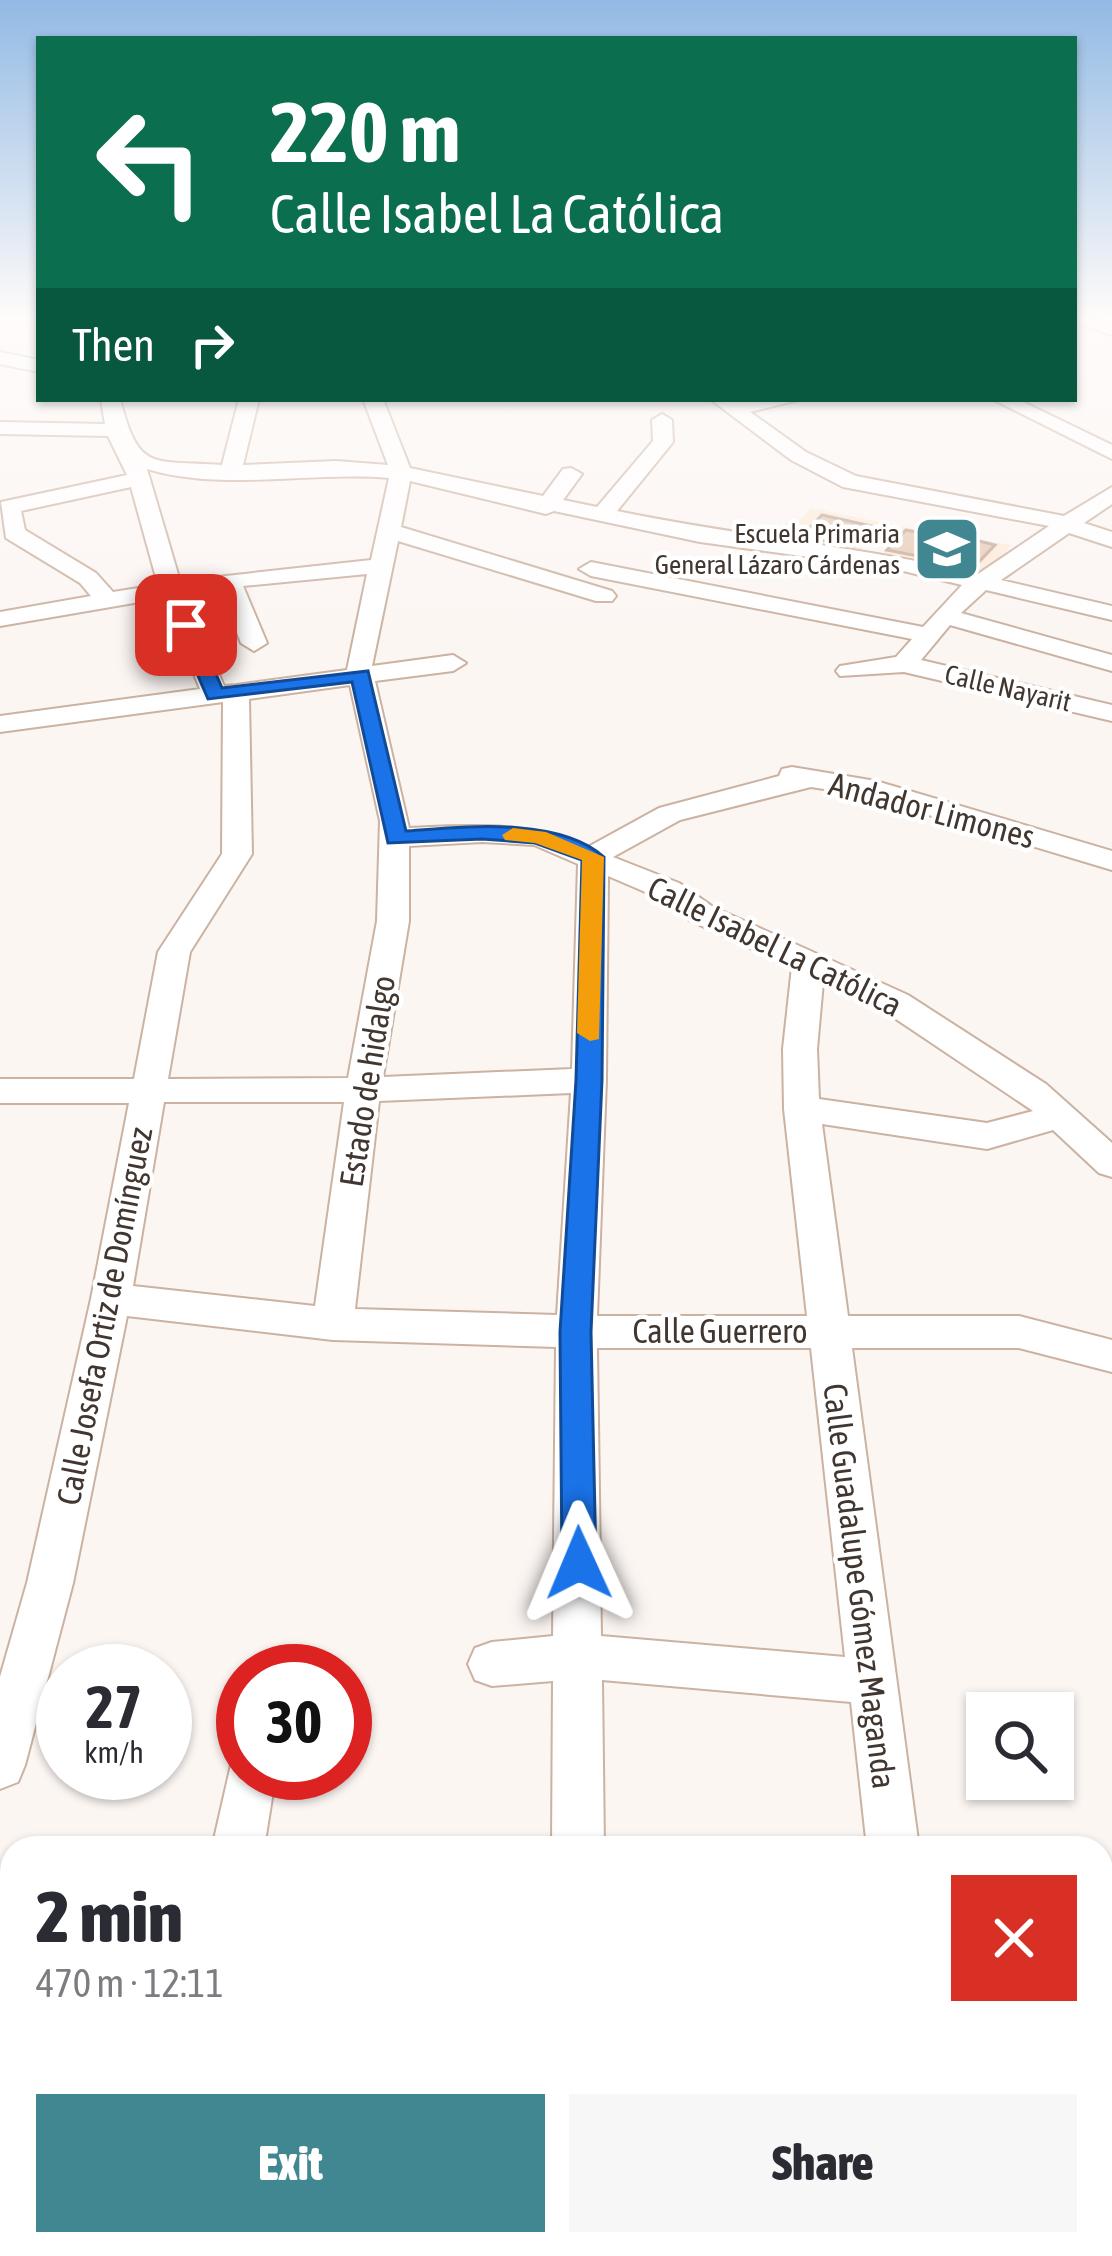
<!DOCTYPE html>
<meta charset="utf-8">
<style>
body{margin:0;font-family:"Asap Condensed",sans-serif;background:#f7f7f7;color:#2b2b33;height:100vh;display:flex;flex-direction:column;font-size:45px;white-space:nowrap}
*{box-sizing:border-box;margin:0}
p{font-size:39px;color:#7c7c81}
.icon{flex:none;width:66px;height:66px;fill:none;stroke:currentColor;stroke-width:2;stroke-linecap:round;stroke-linejoin:round}
.map{position:relative;flex:1;overflow:hidden}
.details{position:absolute;left:0px;top:1836px;width:1113px;height:420px;display:flex;flex-direction:column;background:#fff;border-radius:36px 36px 0 0;box-shadow:0 3px 9px #0004}
.details>*{flex:none}
.hud{position:absolute;left:36px;top:36px;width:1041px;height:366px;border-radius:0px;box-shadow:0 3px 9px #0004;background:#0b6e4f;color:#fff;overflow:hidden}
.buttons{position:absolute;left:966px;top:1692px;display:grid;gap:24px}
.buttons a{display:grid;place-items:center;width:108px;height:108px;border-radius:0px;background:#fff;box-shadow:0 3px 9px #0004;font-size:60px}
.speed{position:absolute;left:36px;top:1644px;display:flex;gap:24px;font-size:60px;font-weight:700;text-align:center}
.speed>*{display:grid;place-content:center;width:156px;height:156px;border-radius:50%;background:#fff;box-shadow:0 3px 9px #0004;line-height:1}
.speed small{font-size:30px;font-weight:400}
.speed .limit{border:18px solid #d22;background:#fff;color:#111}
.pin{position:absolute;display:grid;place-items:center;width:102px;height:102px;color:#fff;margin:-51px;border-radius:24px;box-shadow:0 6px 18px #0006}
.me{position:absolute;width:132px;margin:-66px;rotate:359deg;stroke-linejoin:round;filter:drop-shadow(0 0 9px #0008)}
.turn{display:flex;align-items:center;gap:42px;height:252px;padding:0 36px;font-size:54px}
.turn .icon{width:156px;height:156px;stroke-width:2.5}
.turn b{display:block;font-size:84px;line-height:102px}
.then{display:flex;align-items:center;height:114px;padding:0 36px;background:#0003;gap:24px;font-size:45px}
.round{display:grid;place-items:center;flex:none;width:126px;height:126px;border-radius:0px;background:#f7f7f7}
.head{display:flex;align-items:center;justify-content:space-between;height:204px;padding:0 36px}
h1{font-size:72px;font-weight:800;line-height:90px}
.button{display:flex;gap:24px;margin-top:auto;padding:24px 36px}
.button a{flex:1;height:138px;border-radius:0px;background:#418792;color:#fff;font-size:48px;font-weight:800;line-height:138px;text-align:center}
.button a+a{background:#f7f7f7;color:#2b2b33}
.map>svg:first-child{display:block}
.education{fill:#fdead9}
.building{fill:#e7cab7;stroke:#c4ab9a;stroke-width:3}
.lines{fill:none;stroke-linecap:round;stroke-linejoin:round}
.minor-casing{stroke:#cbb2a1;stroke-width:4}
.minor{fill:#fff;fill-rule:evenodd}
.route{fill:#1a73e8;stroke:#114b97;stroke-width:3}
.slow{fill:#f59e0b}
.labels{text-anchor:middle;dominant-baseline:central;stroke-width:9;stroke-linejoin:round;paint-order:stroke}
.far-poi-label{font-size:27px;fill:#413730;stroke:#fff;text-anchor:end}
.far-street-label{font-size:27px;fill:#413730;stroke:#fff}
.street-label{font-size:33px;fill:#413730;stroke:#fff}
</style>
<div class="map">
<svg width="1112" height="2256" viewBox="0 0 1112 2256">
<rect width="100%" height="100%" fill="#fcf6f3"/>
<path class="education" d="M811,508L904,527L1011,545L986,575L883,553L887,547L867,542L857,554L774,536L789,520L798,522Z"/>
<path class="building" d="M822,515L876,527L855,546L801,537Z
M906,530L947,538L943,543L952,534L995,545L974,567L887,550Z"/>
<g class="lines">
<defs>
<path id="minor" d="M1074,316L1112,324V335L1074,322Z
M0,352L39,360V372L0,364Z
M120,399C139,472 150,460 222,465L239,399H259L243,465L336,461L388,465L363,399H383L410,468L543,496L563,469L571,468L582,474L563,500L597,507L653,441L652,420L662,414L672,420L673,442L617,511C737,536 858,546 978,574L1049,526L843,487L791,460L710,399H803L750,412L806,452L856,476L1064,516L1112,487V504L1084,523L1112,532V547L1069,533L1001,580L1112,606V620L986,590L961,613L1112,655V671L950,625L921,660L1112,705V721L904,672L840,676L836,671L840,666L896,657L912,639L591,576L579,569L591,562L923,627L962,585L895,569L700,542L554,511L546,514L410,481L401,527L612,591L616,596L612,601H596L398,541L372,666L453,655L466,663L453,671L375,681L409,828C476,825 526,821 588,847L659,808L779,776L782,769L792,767L876,781L1112,851V870L862,795L811,787L680,820L613,857L679,883L713,907L908,995L1046,1084L1112,1143V1177L1099,1173L1053,1130L987,1149L822,1124L848,1316H1019L1112,1340V1372L1019,1348H852L919,1848H867L851,1702L602,1680L604,1848H552L553,1681L492,1686L475,1680L468,1664L475,1648L492,1642L553,1636L556,1347L333,1340L127,1316L73,1583L25,1765L18,1782L0,1789V1677L27,1583L91,1299L129,1103H0V1079H134L158,952L222,854L223,702L0,732V716L200,689L163,598L0,626V612L91,596L80,583L6,538L1,502L127,475L108,436L0,434V422L105,424L101,400ZM147,469C223,492 311,471 389,478L371,560L180,581ZM131,487L158,585L113,592L96,573L25,530L21,511ZM367,574L347,670L236,685L224,686L185,595L220,589L241,643L254,651L267,643L243,586ZM350,685L380,821L377,921L348,1078L168,1079L190,952L252,854L249,699ZM482,842L534,845L578,864L572,1069L383,1077L409,921V846ZM608,876L657,897L691,921L792,967L783,1049L784,1109L807,1316H597L606,1080ZM823,982L884,1011L1033,1111L987,1123L819,1099L817,1049ZM571,1093L557,1315L355,1309L379,1101ZM164,1102H344L315,1306L133,1286ZM597,1348H811L845,1657L601,1636Z
M992,399H1017L1112,445V459Z
M243,1752V1773H276L264,1848H212L233,1756Z
M0,2065H12V2123H0Z
M155,2244H217V2256H155Z
M545,2244H607V2256H545Z
M911,2244H973L975,2256H913Z"/>
</defs>
<use href="#minor" class="minor-casing"/>
<use href="#minor" class="minor"/>
</g>
<linearGradient id="sky" x2="0" y2="1"><stop stop-color="#92bae4"/><stop offset="0.5" stop-color="#fefbfa"/><stop offset="1" stop-color="#fefbfa" stop-opacity="0"/></linearGradient>
<rect width="1112" height="632" fill="url(#sky)"/>
<path class="route" d="M179,621L195,625L222,688L368,671L406,831C463,827 558,816 604,857L602,1080L591,1332L596,1563L591,1574L579,1579L567,1574L562,1563L560,1332L576,1080L582,860L535,843L482,839L388,843L352,682L208,699L176,625Z"/>
<path class="slow" d="M513,828L546,832L604,857L599,1039L590,1041L577,1033L582,860L535,843L505,840L502,835Z"/>
<defs>
<symbol id="school-square" viewBox="-11 -11 22 22"><rect x="-9" y="-9" width="18" height="18" rx="4" fill="#418792" stroke="#fff"/><path d="M0-5L7-2L0 1L-7-2ZM-4 1L0 2.5L4 1V4Q0 6-4 4Z" fill="#fff"/></symbol>
</defs>
<g fill-rule="evenodd">
<use href="#school-square" x="909" y="511" width="76" height="76"/>
</g>
<g class="labels">
<g class="far-poi-label">
<text x="900" y="533">Escuela Primaria<tspan x="900" dy="31">General Lázaro Cárdenas</tspan></text>
</g>
<g class="far-street-label">
<text transform="translate(1008 688) rotate(13)">Calle Nayarit</text>
</g>
<g class="street-label">
<text transform="translate(932 810) rotate(15)">Andador Limones</text>
<text transform="translate(775 946) rotate(26)">Calle Isabel La Católica</text>
<text transform="translate(367 1081) rotate(-81)">Estado de hidalgo</text>
<text transform="translate(104 1316) rotate(-79)">Calle Josefa Ortiz de Domínguez</text>
<text x="720" y="1331">Calle Guerrero</text>
<text transform="translate(860 1586) rotate(83)">Calle Guadalupe Gómez Maganda</text>
</g>
</g>
</svg>
<div class="buttons">
<a><svg class="icon" aria-label="search" viewBox="0 0 24 24"><circle cx="10" cy="10" r="6"/><path d="M15 15l6 6"/></svg></a>
</div>
<div class="speed"><div>27<small>km/h</small></div><div class="limit">30</div></div>
<div class="pin" style="left:186px;top:625px;background:#d93025"><svg class="icon" aria-label="arrive" viewBox="0 0 24 24"><path d="M6 21V4h12l-3 4 3 4H6"/></svg></div>
<svg class="me" style="left:579px;top:1563px" viewBox="-20 -20 40 40"><path d="M0-17L14 15 0 8-14 15z" fill="#1a73e8" stroke="#fff" stroke-width="4"/></svg>
<div class="hud">
<div class="turn"><svg class="icon" aria-label="left" viewBox="0 0 24 24"><path d="M17 20v-9H6M10 6l-5 5 5 5"/></svg><div><b>220 m</b>Calle Isabel La Católica</div></div>
<div class="then">Then<svg class="icon" aria-label="right" viewBox="0 0 24 24"><path d="M7 20v-9h11M14 6l5 5-5 5"/></svg></div>
</div>
<section class="details">
<div class="head"><div><h1>2 min</h1><p>470 m · 12:11</p></div><a class="round" style="background:#d93025;color:#fff"><svg class="icon" aria-label="close" viewBox="0 0 24 24"><path d="M6 6l12 12M18 6L6 18"/></svg></a></div>
<div class="button"><a>Exit</a><a>Share</a></div>
</section>
</div>
